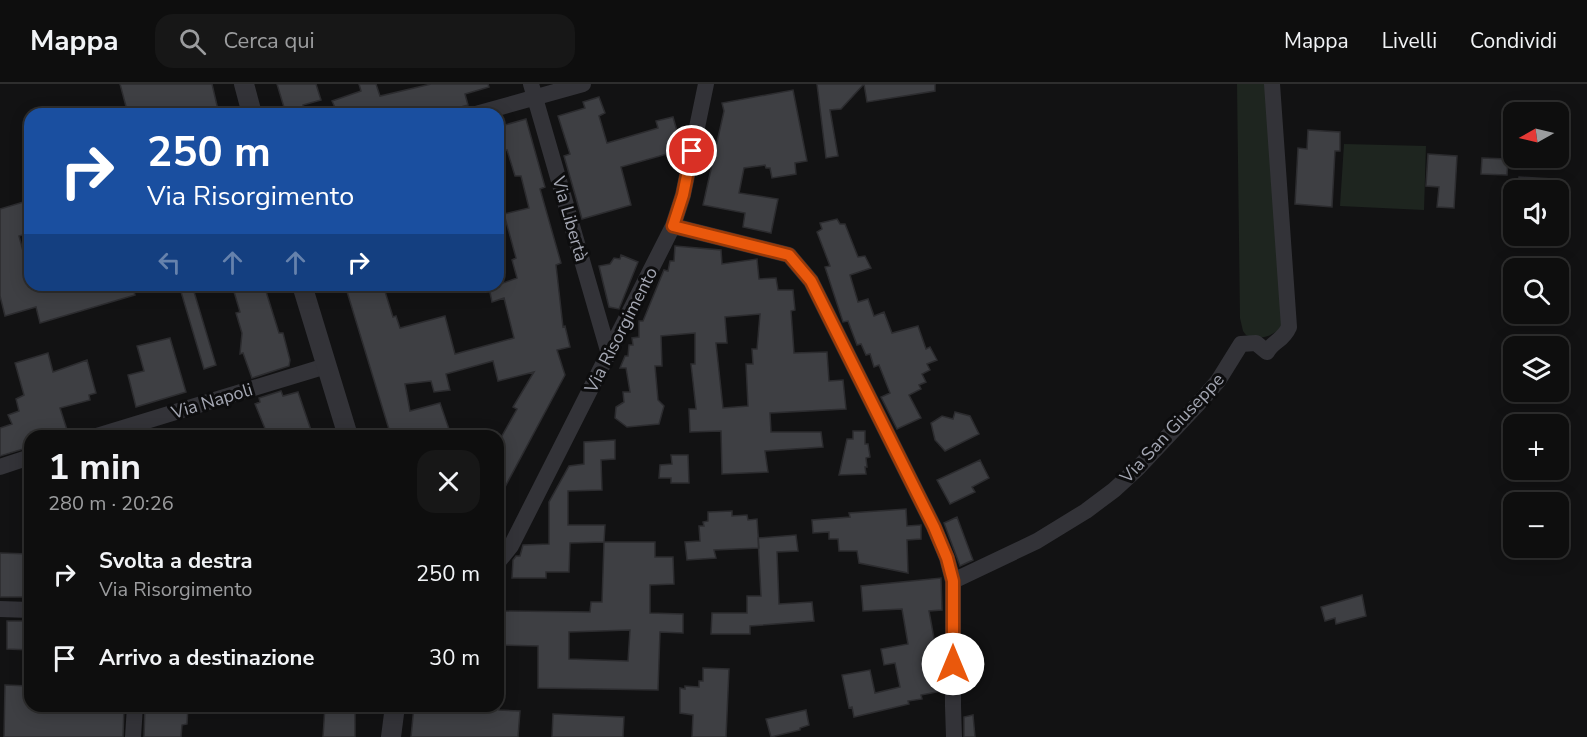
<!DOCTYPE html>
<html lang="it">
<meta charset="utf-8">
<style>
body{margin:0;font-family:"Nunito Sans",sans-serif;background:#171717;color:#f1f3f6;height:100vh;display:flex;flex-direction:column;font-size:22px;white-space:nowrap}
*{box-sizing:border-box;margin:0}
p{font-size:20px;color:#9b9c9e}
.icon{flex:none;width:33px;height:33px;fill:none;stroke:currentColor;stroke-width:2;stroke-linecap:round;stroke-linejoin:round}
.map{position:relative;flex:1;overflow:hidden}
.panel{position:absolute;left:24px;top:346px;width:480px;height:282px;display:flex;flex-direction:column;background:#0e0e0e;border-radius:18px;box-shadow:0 3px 15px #0003,0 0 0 2px #2e2e2e}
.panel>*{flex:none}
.top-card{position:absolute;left:24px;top:24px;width:480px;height:183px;border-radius:18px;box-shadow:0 3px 15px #0003,0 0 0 2px #2e2e2e;background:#1a4fa0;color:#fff;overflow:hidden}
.needle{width:39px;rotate:262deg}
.buttons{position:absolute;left:1503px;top:18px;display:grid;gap:12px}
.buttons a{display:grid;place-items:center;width:66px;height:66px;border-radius:12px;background:#0e0e0e;box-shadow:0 3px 15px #0003,0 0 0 2px #2e2e2e;font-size:30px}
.pin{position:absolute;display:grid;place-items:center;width:51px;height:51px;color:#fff;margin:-26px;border:3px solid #fff;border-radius:50%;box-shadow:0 2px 6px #0007}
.me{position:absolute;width:66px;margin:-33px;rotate:0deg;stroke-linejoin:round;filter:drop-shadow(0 0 4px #0008)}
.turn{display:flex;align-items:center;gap:21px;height:126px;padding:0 24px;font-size:27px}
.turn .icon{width:78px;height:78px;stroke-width:2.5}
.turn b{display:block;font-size:42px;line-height:51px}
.lanes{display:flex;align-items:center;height:57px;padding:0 24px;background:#0003;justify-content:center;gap:30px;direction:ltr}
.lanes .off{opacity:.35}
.round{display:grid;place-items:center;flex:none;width:63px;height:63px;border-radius:18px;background:#171717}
.summary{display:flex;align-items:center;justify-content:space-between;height:102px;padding:0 24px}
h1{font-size:36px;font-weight:700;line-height:45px}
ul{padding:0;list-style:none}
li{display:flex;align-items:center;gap:18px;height:84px;padding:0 24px}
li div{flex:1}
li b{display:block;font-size:22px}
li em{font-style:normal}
header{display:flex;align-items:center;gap:36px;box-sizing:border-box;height:84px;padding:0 30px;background:#0e0e0e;border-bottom:2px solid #2e2e2e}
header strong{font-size:28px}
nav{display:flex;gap:33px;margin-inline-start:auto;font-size:21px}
.search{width:420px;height:54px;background:#171717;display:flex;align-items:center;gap:15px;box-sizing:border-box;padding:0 21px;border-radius:18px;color:#9b9c9e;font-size:22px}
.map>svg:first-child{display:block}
.green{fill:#1e251f}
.building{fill:#3e3f43;stroke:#2c2c2f;stroke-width:1.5;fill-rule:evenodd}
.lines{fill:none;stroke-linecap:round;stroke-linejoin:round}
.minor{stroke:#333338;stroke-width:16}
.tertiary{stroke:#333338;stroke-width:20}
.route-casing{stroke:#983908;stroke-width:15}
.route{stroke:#ea580c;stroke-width:10}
.labels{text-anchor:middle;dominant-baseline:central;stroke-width:6;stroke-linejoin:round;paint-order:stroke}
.street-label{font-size:18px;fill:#a4a7b3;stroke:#0d0d0e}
</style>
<header>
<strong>Mappa</strong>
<div class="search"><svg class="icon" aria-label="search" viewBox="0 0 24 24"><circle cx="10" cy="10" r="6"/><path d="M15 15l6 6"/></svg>Cerca qui</div>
<nav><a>Mappa</a><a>Livelli</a><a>Condividi</a></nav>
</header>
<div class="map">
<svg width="1587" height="653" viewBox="0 0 1587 653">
<rect width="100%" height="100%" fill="#121213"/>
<path class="green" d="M1237,0H1266L1283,242C1273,252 1260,257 1246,251L1243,247L1240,234Z
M1344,60L1426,62L1424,126L1340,122Z"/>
<path class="building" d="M120,0H212L219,30H128Z
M277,0H316L321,16L303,21L306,30H286Z
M359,0H376L380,12L431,0H488L489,3L465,10L468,21L436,30H338L332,17L361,7Z
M817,0H864L841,25L830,26L838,72L826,74Z
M864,0H935V7L867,18Z
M793,6L807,77L795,79L796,90L772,94L770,84H766L765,81L744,84L739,109L778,115L771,149L743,143L745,129L703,121L724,27L722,19Z
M599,13L605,29L599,32L607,59L658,44L656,37L673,33L679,54L671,56L674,68L621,83L631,121L582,135L564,72L570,70L558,32L585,24L583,18Z
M526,35L545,103L540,105L561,179L556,181L563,243L565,242L570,263L557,266L565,291L498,416V359L517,325L513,323L534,288L498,297L493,277L446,290L450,306L434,308L431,297L405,300L410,327L440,319L451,351L443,352H391L345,201H383L393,233L396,232L400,244L445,232L455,270L514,254L504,214L492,218L489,204L517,194L512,176L516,174L504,130L529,124L521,92H515L507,66L498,69V43Z
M1308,46L1340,48V67H1335L1332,123L1295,120L1298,64L1307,65Z
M1428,70L1457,72L1454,124L1437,123L1439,103L1426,102Z
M1482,74L1508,75L1507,91L1481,90Z
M1519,93L1553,95L1552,106H1518Z
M30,116V149L19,152L30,193V201H32L33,205L48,201H132L135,211L40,239L36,223L5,232L0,212V125Z
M837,135L840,140H845L858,173L865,172L871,184L850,191L858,218L868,215L874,232L884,228L892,249L918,242L926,265L930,263L937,276L927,280L930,286L922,290L926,298L919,301L921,305L909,311L921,334L897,345L881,313L890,309L879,281L874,283L870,270L866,271L861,260L857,261L848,237L843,238L825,183L830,182L817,148L822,145L820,139Z
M675,162L721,166L722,180L757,175L759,195L776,194L778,206H793L795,226L791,227L794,269L827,268L829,297L843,296L846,325L770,329L771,348H821L823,363L765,367L768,388L722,390L721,347L690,348L689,325H696L691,280H695V249L661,252L662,282H655L658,316L664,322L659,340L627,343L615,334L616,323L624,318L623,308H630L626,284H620L625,272H628L629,261H633L632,254L639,253V237H643L664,186L668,187L670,177H674ZM760,230L757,265H752L753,280H746L748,322L723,324L716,259H727L725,233Z
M621,171L638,178L619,225L609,223L599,182L610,180L614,174L620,175Z
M179,201H192L216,281L204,285Z
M232,201H264L279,249H283L290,276L289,282L252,294L243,269L240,270L242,249L236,229L240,228Z
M170,254L186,308L136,323L128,291L144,287L137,262Z
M48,269L53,288L87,276L96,309L89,311L90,316L60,324L69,352H30V363L0,372V344L12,340L8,331L19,327L16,315L24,311L15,279Z
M281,307L283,312L298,308L313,352H268L255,320L260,318L259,314Z
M955,328L970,332L979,350L945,367L935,356L931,339L942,332L953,335Z
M853,347H865V360H868L870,373L866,374L867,383H865L866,390L839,391L847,355H853Z
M615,356V375L601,376L602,406L568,407V441H605L604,458L570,459L569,488H546V494H512L513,476L516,472H520L523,461L549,460V418L569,382L584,380V358Z
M671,371H688L689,399H671V394H659L660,381L672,380Z
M980,376L989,394L972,403L975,408L950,420L937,396Z
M906,425L907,442L921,441V455L907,456L908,489L859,479L857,467H839L838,455H829V448L813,449L812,436L850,433L849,429Z
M732,427V432L747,431L748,436L757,435L759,464L714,466L716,474L687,476L685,458L700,457L699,442H704L703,438L708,437V428Z
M957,433L973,476L960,482L944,439Z
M796,451L798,467L777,468L779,520L812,518L814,537L750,542V550H711L712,529H747V512H761L758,454Z
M604,458H655V473H673L674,500L650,501V529L683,530V549L660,548L658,606L538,604V562L498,561V527L590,528L591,518H602ZM630,546L628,577L569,575V548Z
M0,469L30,470V513H0Z
M941,494L942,526L929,527L937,571H942V607L921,611L922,615L908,617L909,620L854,633L852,623L849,624L842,591L870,586L875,609L900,603L895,579L884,581L881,565L908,560L902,525L863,527L861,502Z
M1362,511L1366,532L1336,540L1335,534L1325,537L1321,523Z
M7,537H30V566L7,565Z
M703,584L729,585L726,653H692L693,631L680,629V604L685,605V602L699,603V597H703Z
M5,601L30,602V622H124L123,653H4Z
M145,622H188L187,640L182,641L181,653H144Z
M325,622H355V653H323Z
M414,622H499V626L520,627L518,653H411Z
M806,626L809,641L800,644V646L771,653L766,635Z
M553,630L624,633L623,653H552Z
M973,631L975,653H964V633Z"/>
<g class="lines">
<path class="minor" d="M531,0L609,270
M476,30L583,0
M673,142L789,171L811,197L934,443L947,474L953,497V622L954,653
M97,352L326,282
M0,383L30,373
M498,478L511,462L673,142L683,111L706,0
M953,497L1037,457L1086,427L1114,406L1138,384L1198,320L1218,297L1241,260L1256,259L1267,268C1273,257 1283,257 1289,243L1272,0
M0,525L30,526
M133,653L135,622"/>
<path class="tertiary" d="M244,0L252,30
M302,201L348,352
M391,653L395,622"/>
</g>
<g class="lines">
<defs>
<path id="route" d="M692,67L683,111L673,142L789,171L811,197L934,443L947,474L953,497V580"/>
</defs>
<use href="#route" class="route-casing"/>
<use href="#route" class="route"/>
</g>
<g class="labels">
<g class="street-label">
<text transform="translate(570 135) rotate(74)">Via Libertà</text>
<text transform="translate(621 246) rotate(-63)">Via Risorgimento</text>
<text transform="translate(212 317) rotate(-17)">Via Napoli</text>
<text transform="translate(1172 344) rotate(-47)">Via San Giuseppe</text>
</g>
</g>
</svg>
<div class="buttons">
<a><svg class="needle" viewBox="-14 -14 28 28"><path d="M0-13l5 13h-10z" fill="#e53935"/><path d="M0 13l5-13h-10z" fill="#9b9c9e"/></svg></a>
<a><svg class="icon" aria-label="sound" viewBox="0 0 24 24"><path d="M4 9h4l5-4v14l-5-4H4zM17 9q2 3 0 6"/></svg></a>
<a><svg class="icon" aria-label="search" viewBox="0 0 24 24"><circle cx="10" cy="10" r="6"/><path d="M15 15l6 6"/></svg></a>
<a><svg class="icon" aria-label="layers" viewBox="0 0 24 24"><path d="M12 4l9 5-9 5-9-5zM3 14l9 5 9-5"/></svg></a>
<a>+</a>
<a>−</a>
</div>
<div class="pin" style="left:692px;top:67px;background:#d93025"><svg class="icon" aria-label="arrive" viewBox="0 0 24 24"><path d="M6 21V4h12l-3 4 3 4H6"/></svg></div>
<svg class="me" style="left:953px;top:580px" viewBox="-20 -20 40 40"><circle r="19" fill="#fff"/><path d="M0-13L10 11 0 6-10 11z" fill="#ea580c"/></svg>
<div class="top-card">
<div class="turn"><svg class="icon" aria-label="right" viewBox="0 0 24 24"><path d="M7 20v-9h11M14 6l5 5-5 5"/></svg><div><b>250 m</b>Via Risorgimento</div></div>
<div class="lanes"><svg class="icon off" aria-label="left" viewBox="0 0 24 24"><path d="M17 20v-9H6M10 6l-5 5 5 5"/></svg><svg class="icon off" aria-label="ahead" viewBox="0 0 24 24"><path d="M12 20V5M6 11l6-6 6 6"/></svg><svg class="icon off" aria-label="ahead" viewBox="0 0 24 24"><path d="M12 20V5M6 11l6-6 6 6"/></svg><svg class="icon" aria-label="right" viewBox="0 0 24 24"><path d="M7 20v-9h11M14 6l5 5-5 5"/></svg></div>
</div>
<section class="panel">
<div class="summary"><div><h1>1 min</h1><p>280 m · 20:26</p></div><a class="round"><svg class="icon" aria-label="close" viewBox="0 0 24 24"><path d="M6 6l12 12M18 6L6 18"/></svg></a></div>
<ul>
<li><svg class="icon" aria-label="right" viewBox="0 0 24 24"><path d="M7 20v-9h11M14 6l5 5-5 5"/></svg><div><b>Svolta a destra</b><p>Via Risorgimento</p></div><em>250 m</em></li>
<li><svg class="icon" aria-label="arrive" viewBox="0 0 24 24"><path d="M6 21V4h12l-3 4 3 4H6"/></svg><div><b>Arrivo a destinazione</b></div><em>30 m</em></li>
</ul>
</section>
</div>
